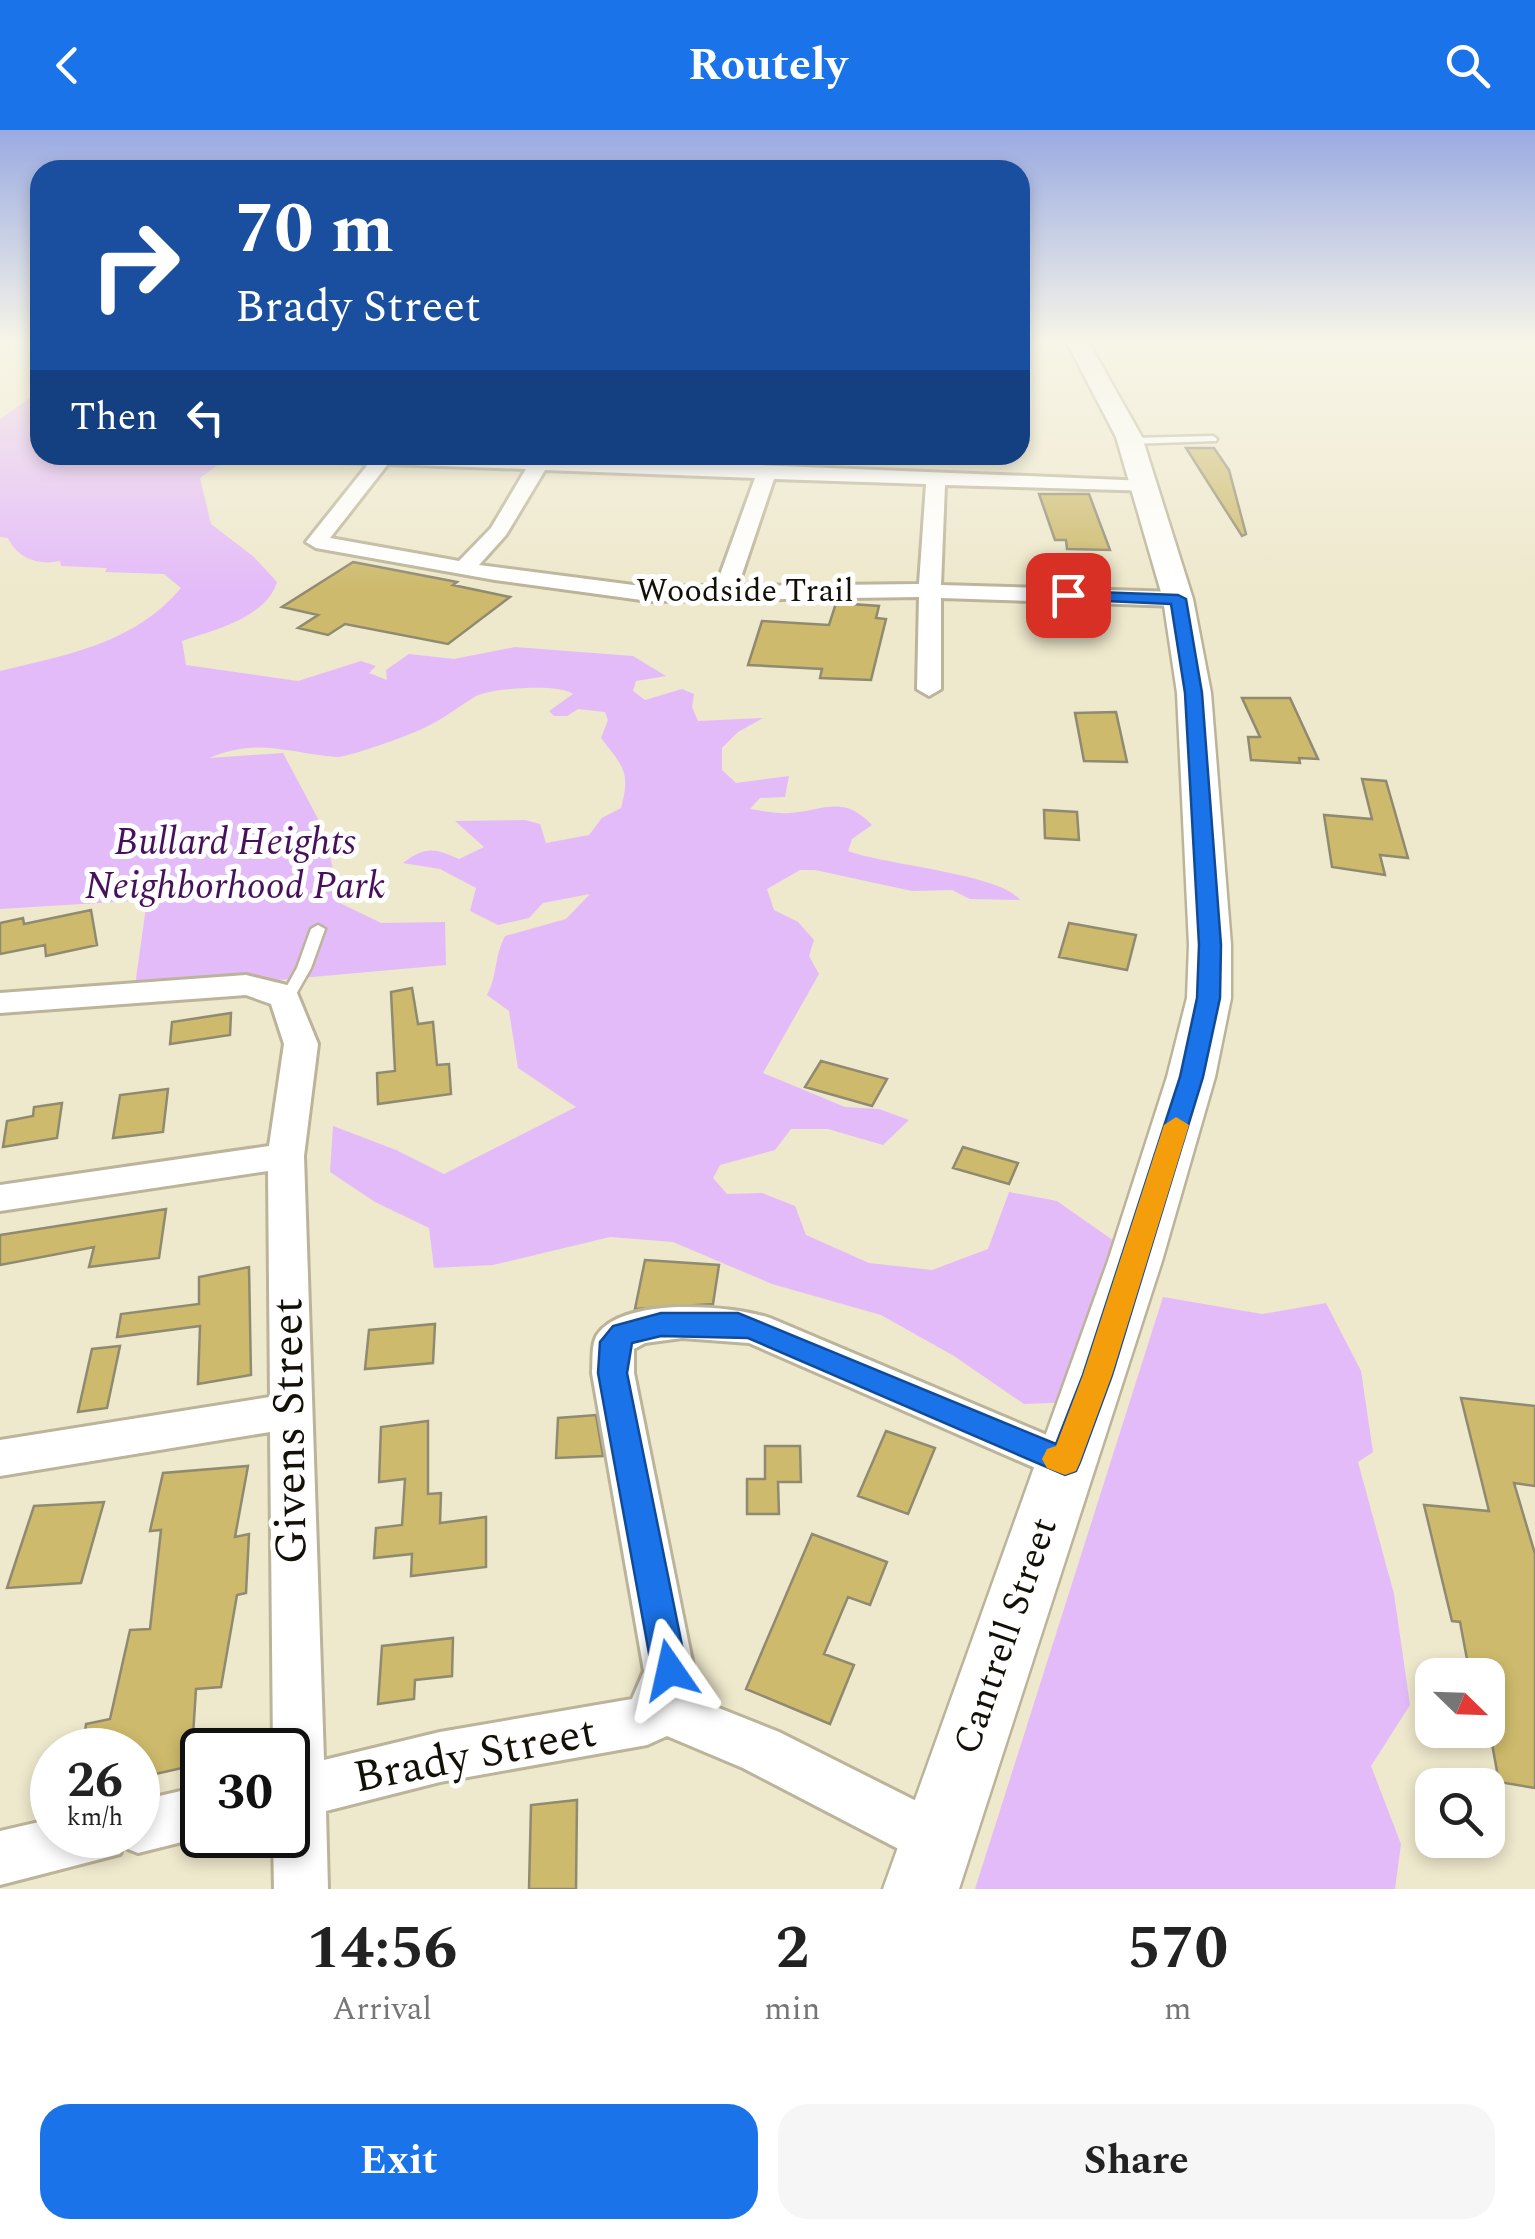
<!DOCTYPE html>
<style>
body{margin:0;font-family:Spectral,serif;background:#f6f6f6;color:#222;height:100vh;display:flex;flex-direction:column;font-size:38px;white-space:nowrap}
*{box-sizing:border-box;margin:0}
p{font-size:32px;color:#767676}
.icon{flex:none;width:55px;height:55px;fill:none;stroke:currentColor;stroke-width:2;stroke-linecap:round;stroke-linejoin:round}
.map{position:relative;height:1759px;overflow:hidden}
.drawer{display:flex;flex-direction:column;background:#fff;flex:1}
.drawer>*{flex:none}
.banner{position:absolute;left:30px;top:30px;width:1000px;height:305px;border-radius:30px;box-shadow:0 5px 15px #0003;background:#1a4fa0;color:#fff;overflow:hidden}
.needle{width:65px;rotate:113deg}
.tools{position:absolute;left:1415px;top:1528px;display:grid;gap:20px}
.tools a{display:grid;place-items:center;width:90px;height:90px;border-radius:20px;background:#fff;box-shadow:0 5px 15px #0003;font-size:50px}
.speed{position:absolute;left:30px;top:1598px;display:flex;gap:20px;font-size:50px;font-weight:700;text-align:center}
.speed>*{display:grid;place-content:center;width:130px;height:130px;border-radius:50%;background:#fff;box-shadow:0 5px 15px #0003;line-height:1}
.speed small{font-size:25px;font-weight:400}
.speed .limit{border:5px solid #111;border-radius:15px;background:#fff;color:#111}
.pin{position:absolute;display:grid;place-items:center;width:85px;height:85px;color:#fff;margin:-42px;border-radius:20px;box-shadow:0 5px 15px #0006}
.me{position:absolute;width:110px;margin:-55px;rotate:349deg;stroke-linejoin:round;filter:drop-shadow(0 0 8px #0008)}
.turn{display:flex;align-items:center;gap:35px;height:210px;padding:0 40px;font-size:45px}
.turn .icon{width:130px;height:130px;stroke-width:2.5}
.turn b{display:block;font-size:70px;line-height:85px}
.then{display:flex;align-items:center;height:95px;padding:0 40px;background:#0003;gap:20px;font-size:38px}
.eta{display:flex;justify-content:space-evenly;align-items:center;height:170px;text-align:center}
.eta b{font-size:60px;font-weight:700;line-height:70px}
.action{display:flex;gap:20px;margin-top:auto;padding:20px 40px}
.action a{flex:1;height:115px;border-radius:30px;background:#1a73e8;color:#fff;font-size:40px;font-weight:700;line-height:115px;text-align:center}
.action a+a{background:#f6f6f6;color:#222}
header{display:flex;justify-content:space-between;align-items:center;height:130px;padding:0 40px;background:#1a73e8;color:#fff;font-size:45px;font-weight:700}
.map>svg:first-child{display:block}
.green{fill:#e4bbf9}
.building{fill:#cdba6c;stroke:#908a71;stroke-width:2.5}
.lines{fill:none;stroke-linecap:round;stroke-linejoin:round}
.lane-casing{stroke:#bbb49a;stroke-width:5}
.street-casing{stroke:#bbb49a;stroke-width:6}
.secondary-casing{stroke:#bbb49a;stroke-width:5}
.lane{fill:#fff;fill-rule:evenodd}
.street{fill:#fff;fill-rule:evenodd}
.secondary{fill:#fff;fill-rule:evenodd}
.route{fill:#1a73e8;stroke:#114b97;stroke-width:2.5}
.slow{fill:#f59e0b}
.labels{text-anchor:middle;dominant-baseline:central;stroke-width:10;stroke-linejoin:round;paint-order:stroke}
.far-street-label{font-size:32px;fill:#131107;stroke:#fff}
.park-label{font-size:38px;font-style:italic;fill:#47105c;stroke:#fff}
.street-label{font-size:38px;fill:#131107;stroke:#fff}
.near-street-label{font-size:45px;fill:#131107;stroke:#fff}
</style>
<header><svg class="icon" aria-label="back" viewBox="0 0 24 24"><path d="M15 5l-7 7 7 7"/></svg>Routely<svg class="icon" aria-label="search" viewBox="0 0 24 24"><circle cx="10" cy="10" r="6"/><path d="M15 15l6 6"/></svg></header>
<div class="map">
<svg width="1535" height="1759" viewBox="0 0 1535 1759">
<rect width="100%" height="100%" fill="#eee8cc"/>
<path class="green" d="M40,261V325H231L200,348L211,394L254,427L277,452C266,488 214,500 182,511L186,535L298,551L361,531L376,536L369,543L387,550L386,540L409,524L454,529L515,517L633,526L666,546L636,551L633,561L645,570L682,559L694,564L692,577L698,591L763,588L738,602L722,618V640L736,653L789,646L785,667L760,668L750,679C763,681 777,684 790,683C823,681 843,664 872,695L852,709L848,721C885,735 1001,744 1020,770L970,769L952,760L912,761L815,740H800L767,759L774,780L798,792L814,810L809,826L819,844L763,943L845,977L879,979L909,990L883,1015L828,999H791L775,1020L720,1035L713,1048L727,1064L762,1063L795,1076L806,1105L869,1133L932,1140L988,1119L1009,1062L1057,1071L1114,1111L1073,1272L1024,1274L954,1226L881,1185L772,1154L673,1112L610,1107L493,1135L434,1138L429,1098L375,1072L330,1042L333,996L396,1020L444,1044L576,977L518,938L509,881L487,865C498,844 494,827 505,806L566,789L590,764L543,773L529,788L498,795L470,781L476,758L440,739L403,733C425,716 435,718 459,729L484,717L455,691L525,690L540,694L546,713L589,705L602,688L621,678C631,641 623,637 601,608L608,590L605,582L578,579L567,586H554L549,581L573,564C560,553 491,558 476,566C454,580 435,595 410,604C398,609 345,628 337,627C287,623 260,607 209,628L283,623L325,702L340,773L381,793L445,792L446,835L134,863L147,770L0,779V541C67,525 135,513 181,458L164,444L105,442L107,438L61,436L60,431C39,436 17,428 8,408L0,407V289Z
M1163,1167L1262,1184L1326,1173L1361,1241L1373,1322L1358,1332L1394,1464L1410,1575L1371,1636L1401,1714L1395,1759H975Z"/>
<path class="building" d="M1186,318H1214L1229,340L1246,404L1242,406Z
M1039,364H1089L1110,420L1067,419L1066,410H1055Z
M353,432L457,452L453,455L510,467L448,514L345,494L328,505L298,498L318,485L282,477Z
M836,473L879,476L876,488L886,489L871,550L820,548L822,539L748,535L762,491L829,495Z
M1242,568H1290L1318,629L1299,628L1300,633L1251,630L1248,607H1260Z
M1116,582L1127,632L1084,631L1075,583Z
M1362,649L1386,651L1408,728L1380,725L1385,745L1332,737L1324,685L1372,689Z
M1044,680L1077,682L1079,710L1045,708Z
M91,780L97,815L46,826L45,815L0,824V793L23,788L24,794Z
M1069,793L1136,805L1127,840L1059,827Z
M412,858L418,894L433,892L437,935L449,934L451,964L378,974L377,943L395,941L391,862Z
M231,883L230,905L170,914L172,892Z
M821,931L887,949L872,976L805,957Z
M168,959L163,1002L113,1008L120,965Z
M62,973L57,1008L3,1017L7,991L33,986L34,977Z
M963,1017L1018,1033L1009,1054L953,1038Z
M166,1079L159,1128L89,1137L94,1117L0,1135V1105Z
M645,1130L719,1135L713,1174L635,1179Z
M249,1137L251,1245L198,1254L200,1196L117,1207L121,1184L199,1174V1147Z
M435,1194L433,1233L365,1239L369,1200Z
M120,1216L107,1278L78,1282L92,1219Z
M1461,1268L1535,1276V1356L1514,1353L1535,1424V1658L1499,1652L1488,1592V1545H1470L1460,1492L1452,1491L1424,1375L1489,1381Z
M596,1285L603,1326L556,1328L558,1288Z
M428,1291V1364L441,1363L440,1393L486,1387V1437L411,1446L412,1424L374,1428L376,1398L402,1395L405,1349L379,1352L381,1297Z
M886,1301L935,1318L908,1384L858,1366Z
M765,1316H800L801,1352H778L779,1384H747V1349H765Z
M248,1336L235,1407L249,1404L246,1463L237,1465L221,1557L196,1559L191,1636L138,1648V1620H83L86,1594L110,1589L130,1500L150,1499L161,1400L150,1401L163,1343Z
M104,1372L81,1453L7,1458L34,1376Z
M812,1404L887,1432L870,1475L848,1467L824,1524L854,1535L830,1594L746,1559Z
M453,1508L452,1546L415,1550L414,1569L378,1574L382,1516Z
M577,1670L576,1759H529L531,1675Z"/>
<g class="lines">
<defs>
<path id="lane" d="M1213,306L1217,309L1216,311L1130,314L1126,311L1130,308Z
M318,795L325,799L311,838L291,873H281L279,870L297,838L311,799Z"/>
<path id="street" d="M295,325L540,326L1147,351L1154,353V361L945,355L941,455L1178,462L1189,469L1178,476L941,468V559L929,566L917,559L919,467L649,471L495,450L316,418L306,412L369,333L304,331ZM388,334L526,339L491,398L459,431L330,408ZM545,340L755,348L716,456L649,457L479,435L506,405ZM774,349L926,354L919,454L738,456Z
M246,845L287,855L297,863L318,914L304,1026L324,1630L440,1602L632,1569L644,1541L592,1243C593,1231 591,1215 597,1205C623,1166 732,1175 770,1188L1080,1319L1087,1332L1080,1345L1065,1351L749,1213L682,1208L645,1213L634,1219V1243L694,1541L686,1565L779,1602L956,1691L964,1710L956,1729L937,1737L918,1729L743,1638L667,1606L647,1615L440,1652L326,1681L328,1759H274L273,1705H288V1620H273L270,1302L0,1346V1310L270,1267L268,1041L0,1081V1055L269,1016L284,914L271,874L246,865L0,883V863Z
M202,1656V1705H210L138,1723L123,1717L120,1724L0,1755V1701L52,1689V1705H138V1671Z"/>
<path id="secondary" d="M1067,213H1089L1142,307L1193,469L1211,563L1231,815V868L1215,947L1162,1131L959,1759H883L1108,1131L1167,947L1187,868L1189,815L1177,563L1163,469L1116,307Z"/>
</defs>
<use href="#lane" class="lane-casing"/>
<use href="#street" class="street-casing"/>
<use href="#secondary" class="secondary-casing"/>
<use href="#lane" class="lane"/>
<use href="#street" class="street"/>
<use href="#secondary" class="secondary"/>
</g>
<linearGradient id="sky" x2="0" y2="1"><stop stop-color="#9aaae2"/><stop offset="0.46" stop-color="#f7f5e8"/><stop offset="1" stop-color="#f7f5e8" stop-opacity="0"/></linearGradient>
<rect width="1535" height="459" fill="url(#sky)"/>
<path class="route" d="M1068,461L1178,465L1186,469L1202,563L1221,815L1220,868L1203,947L1112,1245L1080,1332L1076,1341L1065,1345L748,1208L661,1206L632,1213L627,1243L687,1540L682,1552L670,1557L657,1552L652,1540L598,1243L600,1212L613,1196L661,1183H738L1056,1314L1083,1245L1180,947L1197,868L1199,815L1185,563L1171,474L1063,469L1061,465Z"/>
<path class="slow" d="M1176,987L1189,995L1112,1245L1080,1332L1076,1341L1065,1345L1047,1338L1042,1329L1047,1319L1056,1316L1083,1245L1164,995Z"/>
<g class="labels">
<g class="far-street-label">
<text x="745" y="461">Woodside Trail</text>
</g>
<g class="park-label">
<text x="235" y="713">Bullard Heights<tspan x="235" dy="44">Neighborhood Park</tspan></text>
</g>
<g class="street-label">
<text transform="translate(1006 1506) rotate(-71)">Cantrell Street</text>
</g>
<g class="near-street-label">
<text transform="translate(290 1301) rotate(-91)">Givens Street</text>
<text transform="translate(475 1625) rotate(-11)">Brady Street</text>
</g>
</g>
</svg>
<div class="tools">
<a><svg class="needle" viewBox="-14 -14 28 28"><path d="M0-13l5 13h-10z" fill="#e53935"/><path d="M0 13l5-13h-10z" fill="#767676"/></svg></a>
<a><svg class="icon" aria-label="search" viewBox="0 0 24 24"><circle cx="10" cy="10" r="6"/><path d="M15 15l6 6"/></svg></a>
</div>
<div class="speed"><div>26<small>km/h</small></div><div class="limit">30</div></div>
<div class="pin" style="left:1068px;top:465px;background:#d93025"><svg class="icon" aria-label="arrive" viewBox="0 0 24 24"><path d="M6 21V4h12l-3 4 3 4H6"/></svg></div>
<svg class="me" style="left:670px;top:1540px" viewBox="-20 -20 40 40"><path d="M0-17L14 15 0 8-14 15z" fill="#1a73e8" stroke="#fff" stroke-width="4"/></svg>
<div class="banner">
<div class="turn"><svg class="icon" aria-label="right" viewBox="0 0 24 24"><path d="M7 20v-9h11M14 6l5 5-5 5"/></svg><div><b>70 m</b>Brady Street</div></div>
<div class="then">Then<svg class="icon" aria-label="left" viewBox="0 0 24 24"><path d="M17 20v-9H6M10 6l-5 5 5 5"/></svg></div>
</div>
</div>
<section class="drawer">
<div class="eta">
<div><b>14:56</b><p>Arrival</p></div>
<div><b>2</b><p>min</p></div>
<div><b>570</b><p>m</p></div>
</div>
<div class="action"><a>Exit</a><a>Share</a></div>
</section>
